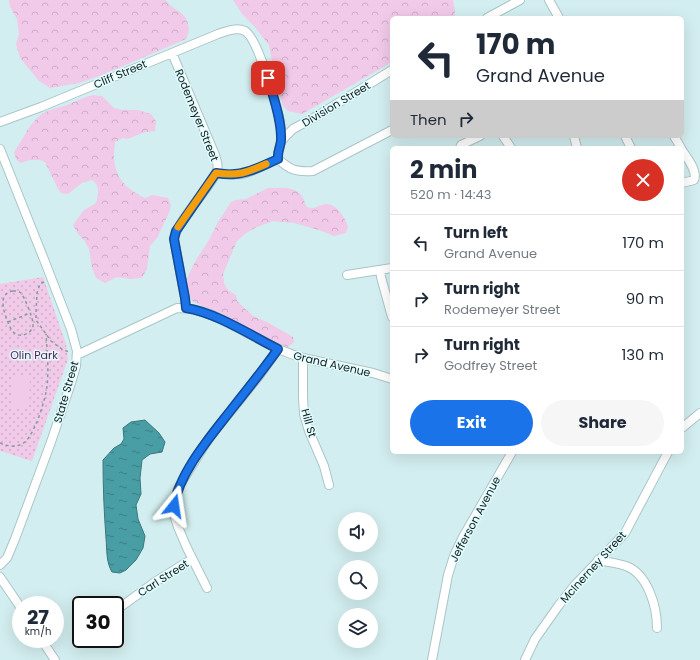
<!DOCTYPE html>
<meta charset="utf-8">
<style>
body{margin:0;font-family:Poppins,sans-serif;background:#f6f6f7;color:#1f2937;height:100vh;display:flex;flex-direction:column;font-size:15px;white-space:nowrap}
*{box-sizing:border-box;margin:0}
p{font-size:13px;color:#747a83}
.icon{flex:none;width:22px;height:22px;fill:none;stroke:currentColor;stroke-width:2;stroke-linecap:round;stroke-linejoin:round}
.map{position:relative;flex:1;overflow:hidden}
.drawer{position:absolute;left:390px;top:146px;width:294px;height:308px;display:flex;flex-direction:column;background:#fff;border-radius:6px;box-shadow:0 4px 16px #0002}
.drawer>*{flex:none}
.guide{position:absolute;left:390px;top:16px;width:294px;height:122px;border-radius:6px;box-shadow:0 4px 16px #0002;background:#fff;color:#1f2937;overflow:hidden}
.controls{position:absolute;left:338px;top:512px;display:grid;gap:8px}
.controls a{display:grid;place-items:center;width:40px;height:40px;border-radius:50%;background:#fff;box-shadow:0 4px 16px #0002;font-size:20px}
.speed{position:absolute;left:12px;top:596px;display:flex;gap:8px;font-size:20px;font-weight:700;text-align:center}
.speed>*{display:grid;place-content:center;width:52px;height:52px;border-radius:50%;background:#fff;box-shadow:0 4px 16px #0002;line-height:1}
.speed small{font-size:10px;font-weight:400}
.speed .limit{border:2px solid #111;border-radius:6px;background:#fff;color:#111}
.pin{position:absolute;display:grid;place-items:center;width:34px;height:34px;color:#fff;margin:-17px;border-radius:8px;box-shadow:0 2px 6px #0006}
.me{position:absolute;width:44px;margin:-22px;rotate:15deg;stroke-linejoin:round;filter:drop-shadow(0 0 3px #0008)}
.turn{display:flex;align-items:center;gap:14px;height:84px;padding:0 20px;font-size:18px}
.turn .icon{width:52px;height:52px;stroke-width:2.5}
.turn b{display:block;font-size:28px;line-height:34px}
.then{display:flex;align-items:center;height:38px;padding:0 20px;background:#0003;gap:8px;font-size:15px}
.round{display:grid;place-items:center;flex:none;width:42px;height:42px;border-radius:21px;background:#f6f6f7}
.head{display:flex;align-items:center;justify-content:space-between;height:68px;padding:0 20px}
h1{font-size:24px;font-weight:700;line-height:30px}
.primary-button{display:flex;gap:8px;margin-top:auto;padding:8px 20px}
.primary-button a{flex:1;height:46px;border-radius:24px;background:#1a73e8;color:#fff;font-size:16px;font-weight:700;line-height:46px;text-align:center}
.primary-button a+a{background:#f6f6f7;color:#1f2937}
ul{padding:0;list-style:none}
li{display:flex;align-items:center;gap:12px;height:56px;padding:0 20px;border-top:1px solid #e0e1e3}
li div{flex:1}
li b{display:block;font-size:15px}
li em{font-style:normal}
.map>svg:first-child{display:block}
.grass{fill:url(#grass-dots)}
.forest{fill:url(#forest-crowns)}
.pitch{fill:#f0cae8}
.water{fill:url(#water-ripples);stroke:#39787c}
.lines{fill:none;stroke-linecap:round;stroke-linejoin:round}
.minor-casing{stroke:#abc5c7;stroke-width:10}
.path{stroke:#879b9c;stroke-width:1.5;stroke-dasharray:3 3;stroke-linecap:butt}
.minor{stroke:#fff;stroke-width:8}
.route-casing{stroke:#114b97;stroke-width:10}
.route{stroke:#1a73e8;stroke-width:7}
.slow{stroke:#f59e0b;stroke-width:7}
.labels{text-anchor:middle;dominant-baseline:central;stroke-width:3;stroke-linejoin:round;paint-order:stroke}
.street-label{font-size:11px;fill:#151f20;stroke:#e0fcfe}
.park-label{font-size:11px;fill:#54184d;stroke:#e0fcfe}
</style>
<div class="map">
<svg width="700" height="660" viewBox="0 0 700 660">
<defs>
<pattern id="grass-dots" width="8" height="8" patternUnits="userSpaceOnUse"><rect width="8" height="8" fill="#f0cae8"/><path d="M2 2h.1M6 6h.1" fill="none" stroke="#cdadc7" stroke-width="1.8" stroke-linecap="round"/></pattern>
<pattern id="forest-crowns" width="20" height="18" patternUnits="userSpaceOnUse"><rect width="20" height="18" fill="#f0cae8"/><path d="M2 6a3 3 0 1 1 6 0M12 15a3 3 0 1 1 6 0" fill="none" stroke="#cdadc7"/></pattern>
<pattern id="water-ripples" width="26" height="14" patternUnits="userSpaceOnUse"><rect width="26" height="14" fill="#489ea4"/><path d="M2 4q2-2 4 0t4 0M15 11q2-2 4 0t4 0" fill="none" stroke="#3b8085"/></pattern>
</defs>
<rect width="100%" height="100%" fill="#d3eef0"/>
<path class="grass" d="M43,277L66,344L68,359L32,461L0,451V284Z"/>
<path class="forest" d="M9,0H166C169,6 176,9 181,13C189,19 191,31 186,39L100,76L79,83L50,88L39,81L20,58L16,44L19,34L17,19L10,7Z
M233,0H453L455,11L454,18H392V62L302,114L288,111L283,106L275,80L269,45L254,26L242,14Z
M93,95L102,96L114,108L122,110H138L151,114L156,121L155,131L146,132L127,139L123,138L115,142C111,170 119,186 145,198L153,195L168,198L171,205L169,213L157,238L150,246L147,269L142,278L130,279L117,277L105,283L96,278L92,268L89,249L84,240L78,234L73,225L84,210L96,203C99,193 100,186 92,180L82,183L68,194L61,193L57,187L45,162L40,160H30L20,163L16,159L14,152C22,141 27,128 37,118C46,109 56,109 67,105C76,101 84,97 93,95Z
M268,188C278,188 291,186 299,193C304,197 304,203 307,207C316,210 318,205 326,204C337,204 345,218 348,226L346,233L334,236L322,231L294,223L273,221L257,227L246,233L237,241L223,274L224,283L228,290L236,295L237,301L253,316L267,322L293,337L294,342L288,347L267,339L240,324L192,301L189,294L187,278L196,260L209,240L218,222L231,202L236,200L246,199Z"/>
<path class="pitch" d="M12,375L30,376L29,408L11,407Z"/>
<path class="water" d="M145,420L159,433L165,442L162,452L150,454L142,460L140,478L141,494L136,505L138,519L145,536L143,548L136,560L126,570L120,573L112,572C106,562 107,550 106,538C104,512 103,486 103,460L114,448L121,444L124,439L123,428L131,422Z"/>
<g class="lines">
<defs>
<path id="minor" d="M549,0L559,18
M487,18L520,0
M172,53L215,155C216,160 219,165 217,170C216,176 211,181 208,186C200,197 175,227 174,239L185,298L186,308
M0,122L41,107L218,34C227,31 236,27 245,31C258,38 279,112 281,129C282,132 282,137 281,141C280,148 277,152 278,159C290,170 296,172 313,171L392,130
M503,136L511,148
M574,136L577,148
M625,136L631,148
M674,136L681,148
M282,140L293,129L317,116L392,70
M460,148L461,145L480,136
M0,149L45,262L71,329L77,351L76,366L71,383L51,442L15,539L7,558L0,565
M682,150C687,158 698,171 694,180L682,183
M216,173C225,174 233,175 242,174C254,171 266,164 278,159
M380,270L381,277L392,317
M347,275L392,268
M77,355L177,308C183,308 189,308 196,310C210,313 223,320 236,327C258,339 279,351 303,358L373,373L392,379
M303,358V398L304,414L309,431L324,466L329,485
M682,428L700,413
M598,560C607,562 617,563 626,566C648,574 657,607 657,628
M0,577L21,608
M207,588L187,548L178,527L174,515V506L175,498L178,489L183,480L209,438L259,376L278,349
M115,611L155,582L192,559
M41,639L55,660
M432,660L448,575L454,556L463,537L512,452
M525,660L535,639L559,605L574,586L625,533L668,452"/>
</defs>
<use href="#minor" class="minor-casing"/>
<path class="path" d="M44,282L40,284L37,293L36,312V320L51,341L63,350L70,352
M13,291C16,291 19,291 21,293C24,296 34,320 33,325C33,327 33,328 31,330C29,333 26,334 23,335C12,337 9,325 6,317C2,306 0,293 13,291Z
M8,322L30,313
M0,443C8,447 19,448 26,441C36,430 45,401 47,386C49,369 47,351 46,334"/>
<use href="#minor" class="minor"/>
</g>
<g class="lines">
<defs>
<path id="route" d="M174,506C179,473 210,437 231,410C247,390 263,370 278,349C250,335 217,313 186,308L185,298L174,239L176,231L216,173C222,174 229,175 235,174C250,173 264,165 278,159C277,150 282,145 281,137C281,117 273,97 268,78"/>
</defs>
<use href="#route" class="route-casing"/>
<use href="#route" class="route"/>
<path class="slow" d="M178,227L216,173C238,176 246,173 266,164"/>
</g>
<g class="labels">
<g class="street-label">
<text transform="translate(120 74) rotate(-23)">Cliff Street</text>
<text transform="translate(336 104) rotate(-31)">Division Street</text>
<text transform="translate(197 115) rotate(68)">Rodemeyer Street</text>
<text transform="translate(332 364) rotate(13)">Grand Avenue</text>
<text transform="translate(66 392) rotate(-74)">State Street</text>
<text transform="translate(309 423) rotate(74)">Hill St</text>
<text transform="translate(475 519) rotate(-62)">Jefferson Avenue</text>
<text transform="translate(593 567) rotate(-48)">McInerney Street</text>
<text transform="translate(163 578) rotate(-33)">Carl Street</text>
</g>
<g class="park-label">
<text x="34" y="355">Olin Park</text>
</g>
</g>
</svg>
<div class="controls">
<a><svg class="icon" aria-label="sound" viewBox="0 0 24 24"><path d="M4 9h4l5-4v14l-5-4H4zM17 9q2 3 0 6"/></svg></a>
<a><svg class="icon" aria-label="search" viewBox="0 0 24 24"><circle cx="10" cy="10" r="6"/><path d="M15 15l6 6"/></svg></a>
<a><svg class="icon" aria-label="layers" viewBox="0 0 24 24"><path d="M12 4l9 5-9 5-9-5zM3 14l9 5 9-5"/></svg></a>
</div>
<div class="speed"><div>27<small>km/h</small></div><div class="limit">30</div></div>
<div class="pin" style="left:268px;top:78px;background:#d93025"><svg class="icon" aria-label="arrive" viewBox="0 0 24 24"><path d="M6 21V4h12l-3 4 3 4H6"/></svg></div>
<svg class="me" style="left:174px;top:506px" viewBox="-20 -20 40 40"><path d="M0-17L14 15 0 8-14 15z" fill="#1a73e8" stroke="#fff" stroke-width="4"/></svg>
<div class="guide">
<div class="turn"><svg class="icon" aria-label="left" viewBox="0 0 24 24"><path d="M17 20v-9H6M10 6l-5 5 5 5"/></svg><div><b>170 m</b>Grand Avenue</div></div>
<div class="then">Then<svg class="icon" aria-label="right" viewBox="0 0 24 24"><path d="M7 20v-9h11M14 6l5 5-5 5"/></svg></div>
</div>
<section class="drawer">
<div class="head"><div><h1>2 min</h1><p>520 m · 14:43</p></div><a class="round" style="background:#d93025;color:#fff"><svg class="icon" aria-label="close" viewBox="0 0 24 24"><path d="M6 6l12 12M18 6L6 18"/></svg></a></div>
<ul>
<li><svg class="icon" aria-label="left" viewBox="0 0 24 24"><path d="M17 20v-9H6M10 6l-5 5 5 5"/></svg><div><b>Turn left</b><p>Grand Avenue</p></div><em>170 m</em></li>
<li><svg class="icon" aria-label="right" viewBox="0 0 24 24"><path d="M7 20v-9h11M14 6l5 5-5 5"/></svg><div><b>Turn right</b><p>Rodemeyer Street</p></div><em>90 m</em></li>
<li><svg class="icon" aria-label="right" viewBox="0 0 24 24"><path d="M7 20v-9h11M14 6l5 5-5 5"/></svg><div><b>Turn right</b><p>Godfrey Street</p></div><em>130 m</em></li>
</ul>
<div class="primary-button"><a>Exit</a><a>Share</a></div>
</section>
</div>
